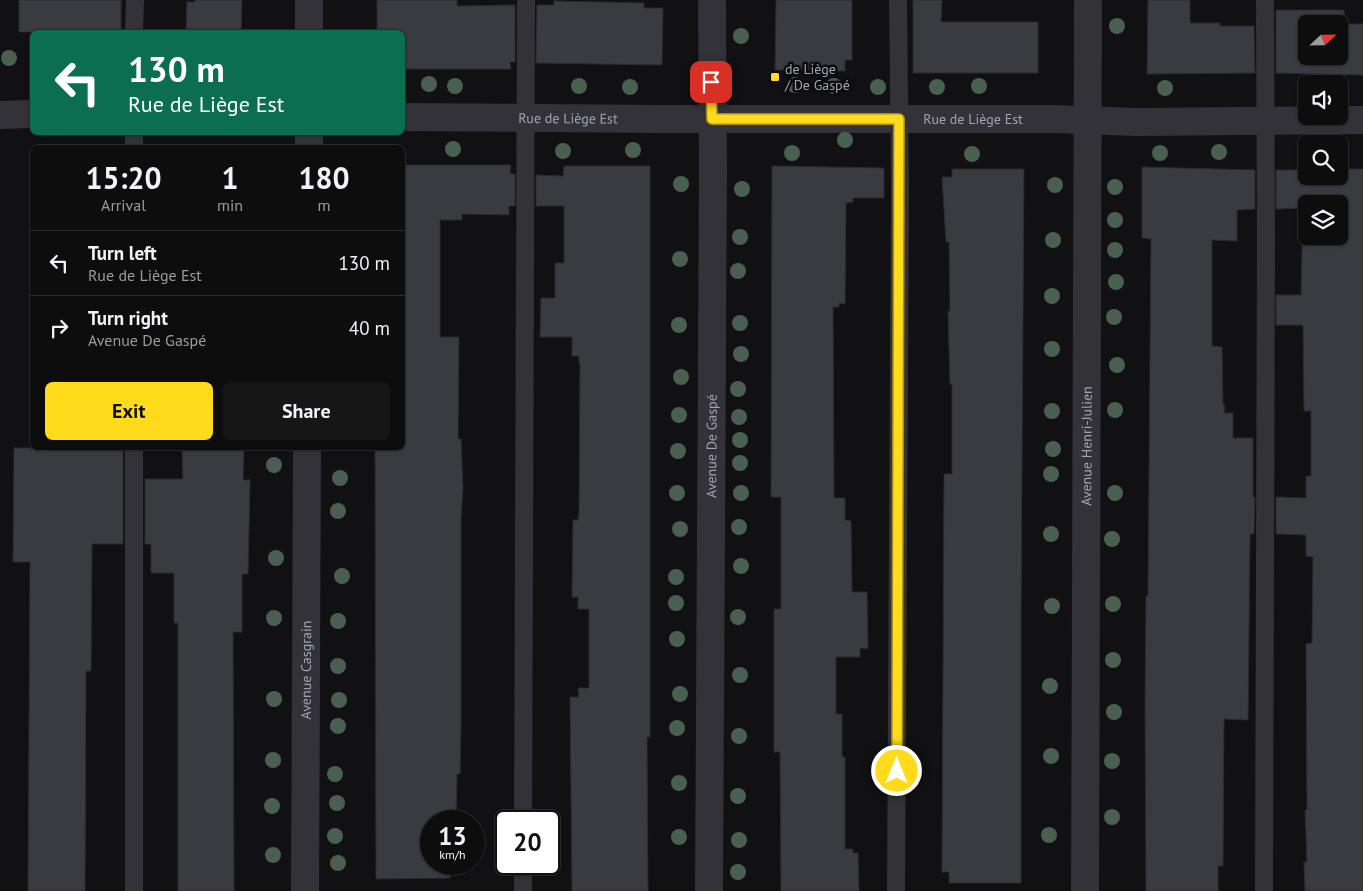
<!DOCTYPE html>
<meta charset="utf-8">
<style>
body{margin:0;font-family:"PT Sans",sans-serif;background:#161617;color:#f1f3f6;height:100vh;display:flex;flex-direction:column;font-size:19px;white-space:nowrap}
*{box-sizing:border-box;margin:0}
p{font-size:16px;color:#9a9c9e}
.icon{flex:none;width:28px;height:28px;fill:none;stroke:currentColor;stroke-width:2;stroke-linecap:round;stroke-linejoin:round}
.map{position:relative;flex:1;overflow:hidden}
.sheet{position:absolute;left:30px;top:145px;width:375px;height:305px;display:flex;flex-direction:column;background:#0d0d0e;border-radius:8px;box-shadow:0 1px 4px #0004,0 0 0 1px #2d2d2e}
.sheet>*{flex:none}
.guide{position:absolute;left:30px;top:30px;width:375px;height:105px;border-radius:8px;box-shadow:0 1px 4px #0004,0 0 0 1px #2d2d2e;background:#0b6e4f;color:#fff;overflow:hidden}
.needle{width:32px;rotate:68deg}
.tools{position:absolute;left:1298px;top:15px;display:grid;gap:10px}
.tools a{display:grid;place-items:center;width:50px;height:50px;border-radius:8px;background:#0d0d0e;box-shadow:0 1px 4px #0004,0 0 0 1px #2d2d2e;font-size:25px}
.speed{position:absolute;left:420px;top:810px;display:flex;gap:10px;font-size:25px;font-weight:700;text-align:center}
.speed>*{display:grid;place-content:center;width:65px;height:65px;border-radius:50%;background:#0d0d0e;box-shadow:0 1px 4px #0004,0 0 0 1px #2d2d2e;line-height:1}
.speed small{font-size:12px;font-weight:400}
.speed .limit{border:2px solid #111;border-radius:8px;background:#fff;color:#111}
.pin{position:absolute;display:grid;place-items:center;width:42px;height:42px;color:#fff;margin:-21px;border-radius:10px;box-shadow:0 2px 8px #0006}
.me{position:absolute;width:55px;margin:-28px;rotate:0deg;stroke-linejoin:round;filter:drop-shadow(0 0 4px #0008)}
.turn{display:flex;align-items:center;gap:18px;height:105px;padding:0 15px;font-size:22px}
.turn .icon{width:65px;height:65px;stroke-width:2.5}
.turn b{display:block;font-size:35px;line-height:42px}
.eta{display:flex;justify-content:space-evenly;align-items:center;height:85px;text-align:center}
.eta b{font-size:30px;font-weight:800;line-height:35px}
.button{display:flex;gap:10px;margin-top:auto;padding:10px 15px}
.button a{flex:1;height:58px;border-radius:8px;background:#ffdb1c;color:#111;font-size:20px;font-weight:800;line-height:58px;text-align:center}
.button a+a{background:#161617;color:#f1f3f6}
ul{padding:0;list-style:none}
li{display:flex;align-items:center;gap:15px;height:65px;padding:0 15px;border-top:1px solid #2d2d2e}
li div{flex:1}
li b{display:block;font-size:19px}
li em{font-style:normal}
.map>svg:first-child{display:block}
.building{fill:#3a3b40;stroke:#2b2b2f;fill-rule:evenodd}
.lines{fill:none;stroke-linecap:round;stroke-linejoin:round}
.service{stroke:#323238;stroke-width:18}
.minor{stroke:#323238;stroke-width:28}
.tree{fill:#496050}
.route-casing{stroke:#a68e12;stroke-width:12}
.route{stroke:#ffdb1c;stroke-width:9}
.poi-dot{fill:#ffdb1c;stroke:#0c0c0e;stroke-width:2}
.labels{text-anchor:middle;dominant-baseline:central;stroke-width:5;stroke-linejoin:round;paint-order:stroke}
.poi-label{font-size:14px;fill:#a1a3b4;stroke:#0c0c0e;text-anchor:start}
.street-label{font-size:14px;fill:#a1a3b4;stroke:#0c0c0e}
</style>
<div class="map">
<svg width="1363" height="891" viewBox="0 0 1363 891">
<rect width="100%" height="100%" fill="#111113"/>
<path class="building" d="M19,0H121V32H19Z
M195,0H242L241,32H186L187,2H195Z
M377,0H457V6L515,5V62H510L511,69H402V32H377Z
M776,0H852V60H845V71L775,70Z
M913,0H942L941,22H1038V73H913Z
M1148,0H1190V23H1220V26H1254L1255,73L1147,74Z
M554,1L644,3V8H663L662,65L536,63L537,5H554Z
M1276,10H1344L1345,24H1363V75L1276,73ZM1306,24H1339V56H1306Z
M402,165H511L510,174H515V206H509V215L462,214V220H440V337H459L458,439H461L463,488L461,519V726L460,774H457L456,821H431V864H457V868H450V878L376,879L375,448H402Z
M564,166H650V737H647L648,891H572L570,697H579L578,688H589V609H578V597H572L573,520H578L579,515L580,363H579V356H572V337H540L541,298H555V263H564V206H536V175L563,176Z
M772,166L884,168V198H853V202L846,203L845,304L839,303V307H833L834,498H845V520L851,521L852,592H867L868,649L860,648V657H836V714H842V757H845V849H853V853H858L859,891H781L780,752H774V609H781V497H771Z
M1142,167L1255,170V209L1237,210V241L1212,240V346L1222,347L1223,405H1225L1224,413H1233V438H1253V497H1255L1254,534H1250L1248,720L1224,719L1223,866H1218V891H1146L1145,705L1146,596H1148L1151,239L1142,238Z
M952,169H1024L1021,618V883H949V872H942L944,474H952V384H950L948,311H950L949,242H946L942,177H952Z
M1339,169H1363V891H1305L1304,862H1307L1305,810H1307L1306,644L1312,643L1313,557L1306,556V535L1276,534V497L1306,498V476H1311V411H1304L1303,325H1276V295H1301L1303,208L1276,209V170H1306V176H1339ZM1306,204H1339V236H1306Z
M14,448H123V544H92L91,671H86L85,891H28L30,562H13Z
M182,448H244L243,480H250L248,574H242V632H233L234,891H178V623H174V573H151V544H145V479H183Z"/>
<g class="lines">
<path class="service" d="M134,32L135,0
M134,148V132
M523,821L526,0
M134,891V448
M523,891V864
M896,891L900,181L898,0
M1264,891L1266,241L1265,0"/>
<g class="minor">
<path d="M309,32V0"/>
<path d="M0,115L32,114"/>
<path id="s1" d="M402,117L662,119H1053L1136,122L1363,120"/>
<path d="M309,132V148"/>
<path id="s2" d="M305,891L307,448"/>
<path id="s3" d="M709,891L713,170L712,0"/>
<path id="s4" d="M1085,891L1088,0"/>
</g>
</g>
<g class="tree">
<circle cx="1117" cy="26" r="8"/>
<circle cx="741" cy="36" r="8"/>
<circle cx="9" cy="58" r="8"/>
<circle cx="429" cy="84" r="8"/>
<circle cx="795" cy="85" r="8"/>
<circle cx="455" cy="86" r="8"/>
<circle cx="579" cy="86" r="8"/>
<circle cx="834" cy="86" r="8"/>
<circle cx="979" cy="86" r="8"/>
<circle cx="630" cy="87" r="8"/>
<circle cx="878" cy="87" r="8"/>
<circle cx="937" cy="87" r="8"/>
<circle cx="1165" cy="88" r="8"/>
<circle cx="845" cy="140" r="8"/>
<circle cx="453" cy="149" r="8"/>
<circle cx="633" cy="150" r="8"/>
<circle cx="563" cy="151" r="8"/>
<circle cx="1219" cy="152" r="8"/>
<circle cx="792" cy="153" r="8"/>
<circle cx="1160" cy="153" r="8"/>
<circle cx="972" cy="154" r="8"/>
<circle cx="681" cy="184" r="8"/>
<circle cx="1055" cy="185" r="8"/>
<circle cx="1115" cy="187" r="8"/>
<circle cx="742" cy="189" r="8"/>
<circle cx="1115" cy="220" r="8"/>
<circle cx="740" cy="237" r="8"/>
<circle cx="1053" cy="240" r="8"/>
<circle cx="1115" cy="250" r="8"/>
<circle cx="680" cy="259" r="8"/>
<circle cx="738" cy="271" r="8"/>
<circle cx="1116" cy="282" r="8"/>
<circle cx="1052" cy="296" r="8"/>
<circle cx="1114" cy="317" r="8"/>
<circle cx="740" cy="323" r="8"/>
<circle cx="679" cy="325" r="8"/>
<circle cx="1052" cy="349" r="8"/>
<circle cx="741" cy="354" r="8"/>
<circle cx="1117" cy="365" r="8"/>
<circle cx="681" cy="377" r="8"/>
<circle cx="738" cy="389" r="8"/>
<circle cx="1115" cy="410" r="8"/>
<circle cx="1052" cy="411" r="8"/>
<circle cx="679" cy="415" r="8"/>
<circle cx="739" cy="417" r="8"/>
<circle cx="740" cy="440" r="8"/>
<circle cx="1053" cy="449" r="8"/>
<circle cx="678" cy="451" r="8"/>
<circle cx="740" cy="463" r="8"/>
<circle cx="274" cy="465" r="8"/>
<circle cx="1051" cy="474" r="8"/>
<circle cx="340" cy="478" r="8"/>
<circle cx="677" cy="493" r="8"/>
<circle cx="741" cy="493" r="8"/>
<circle cx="1115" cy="493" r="8"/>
<circle cx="338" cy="511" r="8"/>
<circle cx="739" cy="527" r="8"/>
<circle cx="680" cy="529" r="8"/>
<circle cx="1051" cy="534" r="8"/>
<circle cx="1112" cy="539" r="8"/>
<circle cx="276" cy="558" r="8"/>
<circle cx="741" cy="566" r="8"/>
<circle cx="342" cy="576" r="8"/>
<circle cx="676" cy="577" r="8"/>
<circle cx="676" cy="603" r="8"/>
<circle cx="1113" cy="604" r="8"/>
<circle cx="1052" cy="606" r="8"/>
<circle cx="738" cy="617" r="8"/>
<circle cx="274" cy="618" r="8"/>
<circle cx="338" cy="621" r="8"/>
<circle cx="677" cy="639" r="8"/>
<circle cx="1113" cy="660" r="8"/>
<circle cx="338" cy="666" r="8"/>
<circle cx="740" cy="675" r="8"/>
<circle cx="1050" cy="686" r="8"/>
<circle cx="680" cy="694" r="8"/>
<circle cx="274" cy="699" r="8"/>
<circle cx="339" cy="700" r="8"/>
<circle cx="1114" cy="712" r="8"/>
<circle cx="338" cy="726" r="8"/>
<circle cx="677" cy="728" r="8"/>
<circle cx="739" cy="736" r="8"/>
<circle cx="1051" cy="756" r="8"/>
<circle cx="273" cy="760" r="8"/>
<circle cx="1112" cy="761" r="8"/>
<circle cx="335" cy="774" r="8"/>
<circle cx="679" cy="783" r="8"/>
<circle cx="738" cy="796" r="8"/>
<circle cx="337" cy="803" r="8"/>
<circle cx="272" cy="806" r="8"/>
<circle cx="1112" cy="817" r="8"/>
<circle cx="1049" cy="835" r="8"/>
<circle cx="335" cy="836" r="8"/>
<circle cx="679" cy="837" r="8"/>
<circle cx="739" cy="840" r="8"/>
<circle cx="273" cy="855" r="8"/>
<circle cx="338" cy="863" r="8"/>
<circle cx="738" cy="872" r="8"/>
</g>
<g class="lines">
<defs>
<path id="route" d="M711,82L712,119H899L897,771"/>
</defs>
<use href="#route" class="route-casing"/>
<use href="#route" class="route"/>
</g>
<rect class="poi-dot" x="770" y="72" width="10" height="10" rx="2.5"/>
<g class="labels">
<g class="poi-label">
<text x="785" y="69">de Liège<tspan x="785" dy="16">/ De Gaspé</tspan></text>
</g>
<g class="street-label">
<text stroke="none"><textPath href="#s1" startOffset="166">Rue de Liège Est</textPath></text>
<text stroke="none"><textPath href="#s1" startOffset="571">Rue de Liège Est</textPath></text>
<text stroke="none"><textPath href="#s3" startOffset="445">Avenue De Gaspé</textPath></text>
<text stroke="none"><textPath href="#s4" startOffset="445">Avenue Henri-Julien</textPath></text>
<text stroke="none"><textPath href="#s2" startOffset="221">Avenue Casgrain</textPath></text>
</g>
</g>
</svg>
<div class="tools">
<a><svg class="needle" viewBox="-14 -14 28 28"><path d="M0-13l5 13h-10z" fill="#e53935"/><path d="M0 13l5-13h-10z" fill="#9a9c9e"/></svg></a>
<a><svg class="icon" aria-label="sound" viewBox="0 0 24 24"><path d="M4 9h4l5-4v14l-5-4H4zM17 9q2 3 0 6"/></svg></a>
<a><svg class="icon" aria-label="search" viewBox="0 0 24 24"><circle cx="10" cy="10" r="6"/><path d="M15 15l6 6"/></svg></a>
<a><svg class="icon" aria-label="layers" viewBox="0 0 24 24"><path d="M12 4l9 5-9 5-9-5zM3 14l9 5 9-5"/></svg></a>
</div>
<div class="speed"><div>13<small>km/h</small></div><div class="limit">20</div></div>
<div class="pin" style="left:711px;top:82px;background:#d93025"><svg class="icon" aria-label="arrive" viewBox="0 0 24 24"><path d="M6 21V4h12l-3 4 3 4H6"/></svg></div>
<svg class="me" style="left:897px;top:771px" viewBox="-20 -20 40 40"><circle r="17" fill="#ffdb1c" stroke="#fff" stroke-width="3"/><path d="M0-11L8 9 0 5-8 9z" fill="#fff"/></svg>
<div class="guide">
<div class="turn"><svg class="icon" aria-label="left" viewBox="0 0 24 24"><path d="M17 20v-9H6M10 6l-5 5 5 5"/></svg><div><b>130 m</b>Rue de Liège Est</div></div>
</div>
<section class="sheet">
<div class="eta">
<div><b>15:20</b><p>Arrival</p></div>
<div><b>1</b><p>min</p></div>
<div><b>180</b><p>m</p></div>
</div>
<ul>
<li><svg class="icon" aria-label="left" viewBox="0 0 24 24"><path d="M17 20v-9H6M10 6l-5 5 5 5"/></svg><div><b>Turn left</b><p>Rue de Liège Est</p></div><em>130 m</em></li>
<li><svg class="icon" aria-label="right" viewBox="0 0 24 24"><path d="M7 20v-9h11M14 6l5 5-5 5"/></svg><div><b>Turn right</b><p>Avenue De Gaspé</p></div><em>40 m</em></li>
</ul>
<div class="button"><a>Exit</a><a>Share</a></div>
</section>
</div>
